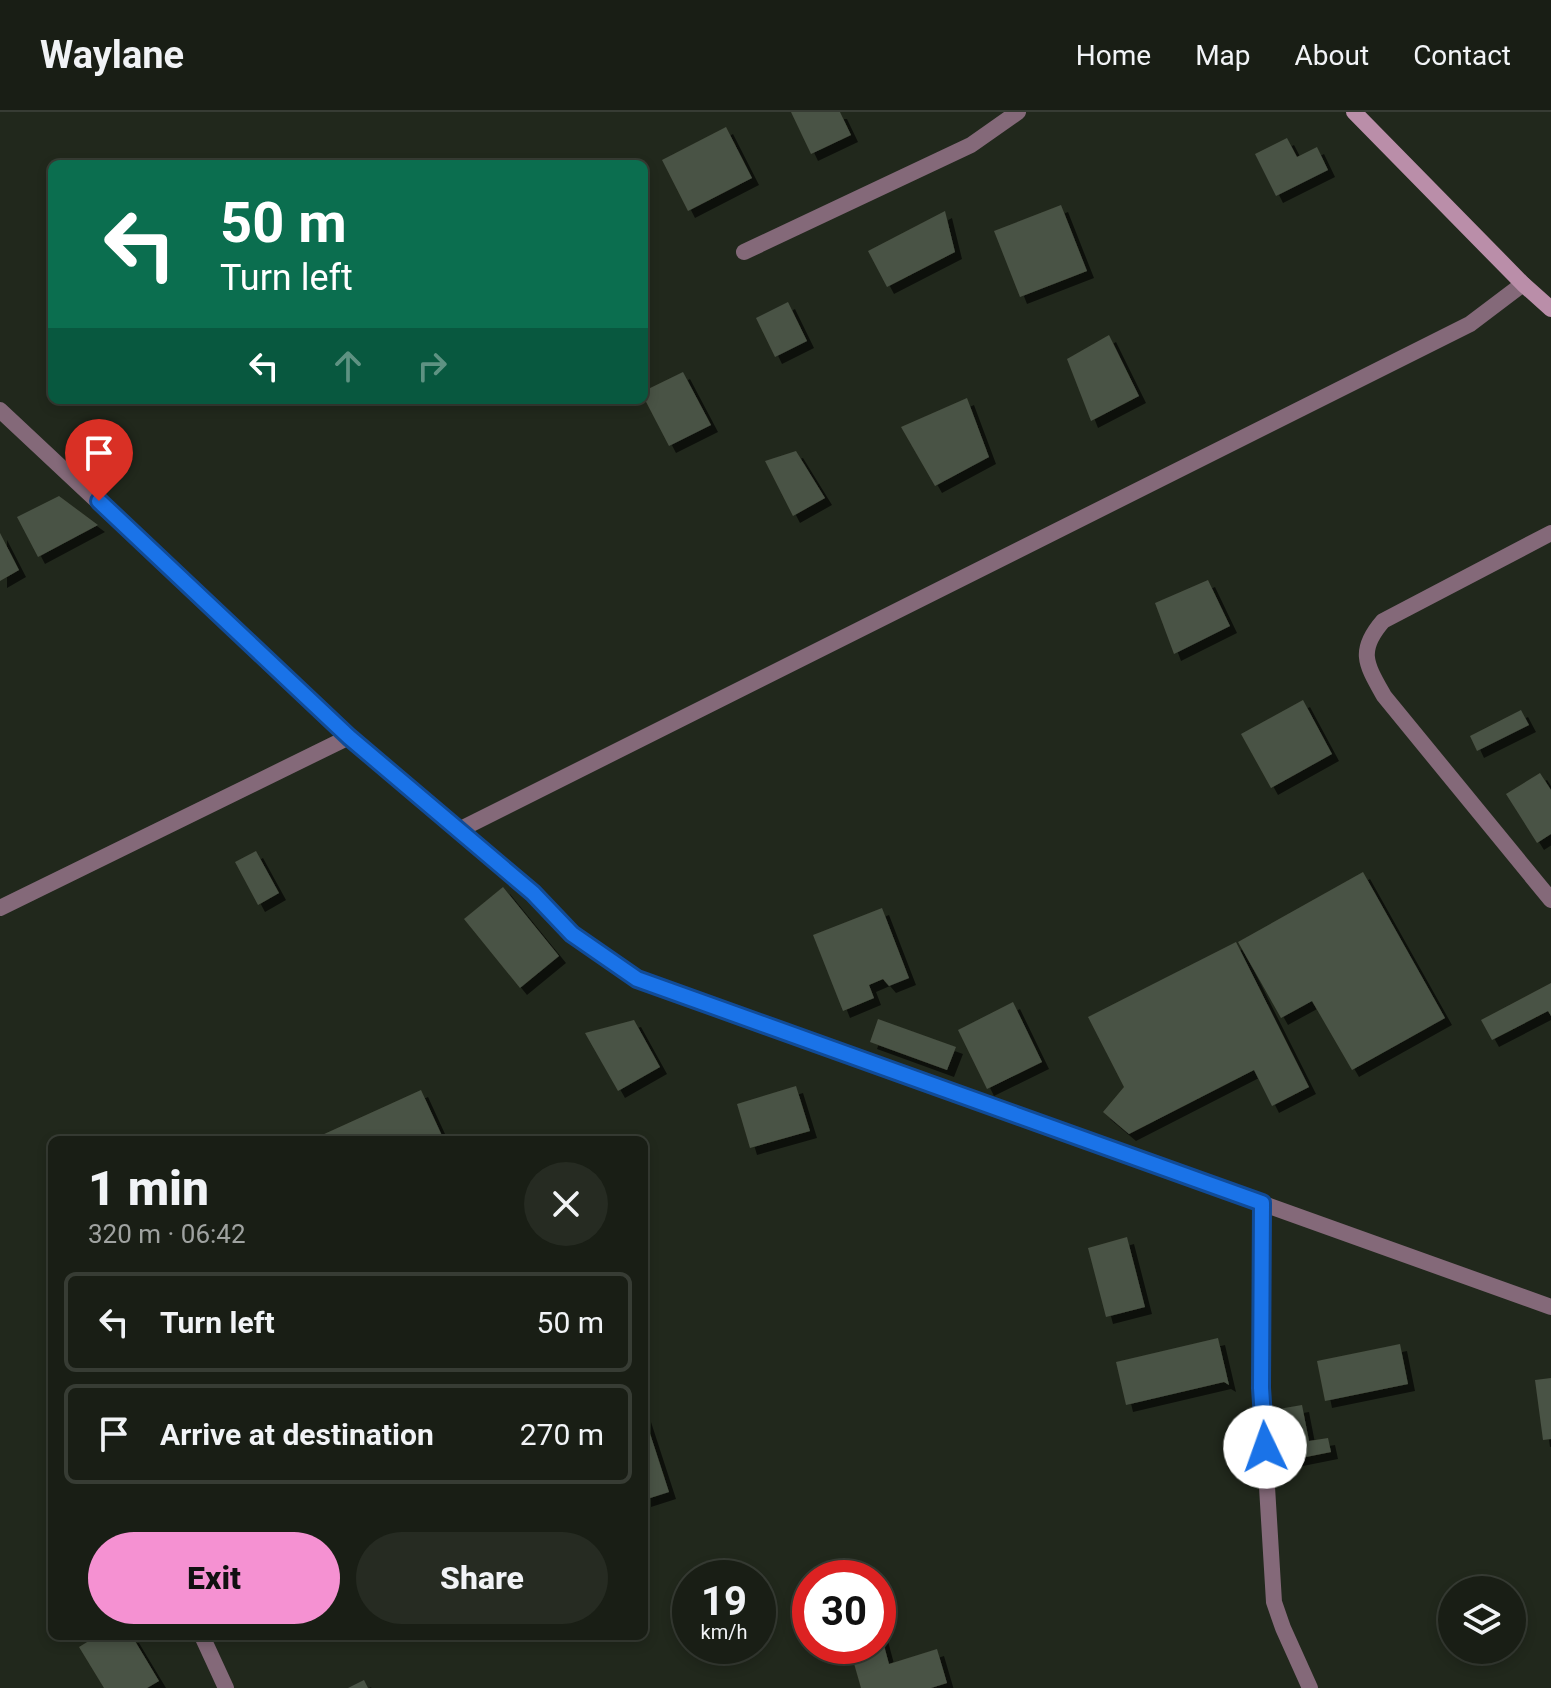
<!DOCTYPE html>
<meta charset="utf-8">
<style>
body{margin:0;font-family:Roboto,sans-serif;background:#262b22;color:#f1f3f6;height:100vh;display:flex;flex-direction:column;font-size:30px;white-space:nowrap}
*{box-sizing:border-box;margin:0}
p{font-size:26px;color:#9fa2a0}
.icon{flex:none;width:44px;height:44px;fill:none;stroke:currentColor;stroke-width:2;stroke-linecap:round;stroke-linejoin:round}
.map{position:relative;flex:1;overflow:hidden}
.panel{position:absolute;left:48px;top:1024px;width:600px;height:504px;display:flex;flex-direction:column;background:#191e15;border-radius:12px;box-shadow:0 4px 12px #0003,0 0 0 2px #373c34}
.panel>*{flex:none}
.top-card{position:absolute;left:48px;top:48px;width:600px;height:244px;border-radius:12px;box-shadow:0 4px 12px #0003,0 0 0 2px #373c34;background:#0b6e4f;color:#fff;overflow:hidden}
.fabs{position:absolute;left:1438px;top:1464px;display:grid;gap:16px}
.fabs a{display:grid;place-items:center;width:88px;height:88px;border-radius:50%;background:#191e15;box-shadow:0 4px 12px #0003,0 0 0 2px #373c34;font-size:40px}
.speed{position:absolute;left:672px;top:1448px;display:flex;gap:16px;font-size:40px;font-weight:700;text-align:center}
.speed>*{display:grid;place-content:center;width:104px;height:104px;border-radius:50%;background:#191e15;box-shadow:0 4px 12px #0003,0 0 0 2px #373c34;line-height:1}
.speed small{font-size:20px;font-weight:400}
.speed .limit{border:12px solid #d22;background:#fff;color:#111}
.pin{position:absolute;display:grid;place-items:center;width:68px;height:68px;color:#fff;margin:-82px -34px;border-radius:50% 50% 50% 0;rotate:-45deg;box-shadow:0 0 8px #0007}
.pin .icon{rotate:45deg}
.me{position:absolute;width:88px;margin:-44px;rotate:357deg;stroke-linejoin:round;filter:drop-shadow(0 0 6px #0008)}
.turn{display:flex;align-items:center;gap:28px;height:168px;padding:0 40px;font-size:36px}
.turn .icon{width:104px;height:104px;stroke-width:2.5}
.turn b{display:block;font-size:56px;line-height:68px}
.lanes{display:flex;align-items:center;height:76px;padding:0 40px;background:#0003;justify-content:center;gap:40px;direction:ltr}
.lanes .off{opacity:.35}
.round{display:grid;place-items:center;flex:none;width:84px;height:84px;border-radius:42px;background:#262b22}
.headline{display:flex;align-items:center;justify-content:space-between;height:136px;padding:0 40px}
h1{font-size:48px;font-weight:800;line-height:60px}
.cta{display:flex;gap:16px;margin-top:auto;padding:16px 40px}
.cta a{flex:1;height:92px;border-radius:48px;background:#f591d2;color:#111;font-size:32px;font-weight:800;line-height:92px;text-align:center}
.cta a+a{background:#262b22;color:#f1f3f6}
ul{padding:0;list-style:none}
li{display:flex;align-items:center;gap:24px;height:100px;margin:0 16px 12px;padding:0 24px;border:4px solid #373c34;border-radius:12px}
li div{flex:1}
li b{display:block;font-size:30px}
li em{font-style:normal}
header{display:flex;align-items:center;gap:48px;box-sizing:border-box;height:112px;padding:0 40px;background:#191e15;border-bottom:2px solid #373c34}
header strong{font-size:38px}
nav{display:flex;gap:44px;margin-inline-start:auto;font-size:28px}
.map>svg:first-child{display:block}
.building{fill:#4a5244;filter:url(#shadow)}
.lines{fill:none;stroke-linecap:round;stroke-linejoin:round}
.lane{stroke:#846979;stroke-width:16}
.street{stroke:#846979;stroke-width:16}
.secondary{stroke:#ba8ea9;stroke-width:16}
.route-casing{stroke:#114b97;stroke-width:20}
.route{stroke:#1a73e8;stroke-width:14}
</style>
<header>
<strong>Waylane</strong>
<nav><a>Home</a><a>Map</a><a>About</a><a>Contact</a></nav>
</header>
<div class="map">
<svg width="1551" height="1576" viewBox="0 0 1551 1576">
<defs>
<filter id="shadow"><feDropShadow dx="7" dy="7" stdDeviation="0" flood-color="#0009"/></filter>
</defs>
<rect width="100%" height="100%" fill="#21281c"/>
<path class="building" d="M791,0H840L851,23L811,42Z
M726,15L752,66L688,99L662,48Z
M1287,26L1297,45L1317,35L1328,58L1276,84L1255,42Z
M1061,93L1087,159L1020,185L994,119Z
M945,99L955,140L887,175L868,139Z
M788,190L807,229L775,245L756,206Z
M1109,223L1139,284L1091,309L1067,247Z
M683,260L711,313L669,334L644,286V279Z
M967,286L989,345L935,374L901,315Z
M796,339L825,386L793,404L765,349Z
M59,384L98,413L38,445L17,405Z
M0,421L19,458L0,469Z
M1208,468L1230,514L1174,542L1155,491Z
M1303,588L1332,642L1271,676L1241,622Z
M1521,598L1529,613L1477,639L1470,624Z
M1540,661L1551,678V722L1537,731L1506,682Z
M256,739L279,781L258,793L235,750Z
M1363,760L1445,906L1352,958L1312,889L1281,906L1238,830Z
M503,775L559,844L520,876L464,807Z
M882,796L909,866L889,874L883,867L869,873L874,886L843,899L813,823Z
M1236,830L1309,975L1272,994L1254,958L1129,1022L1103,1000L1124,975L1088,905Z
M1551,871V904L1548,899L1492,928L1481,908Z
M1013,890L1042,950L987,977L958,918Z
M878,907L956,935L947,958L870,930Z
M634,908L660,955L618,979L585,921Z
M796,974L810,1019L750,1036L737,992Z
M421,978L444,1028H311Z
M1127,1125L1145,1195L1106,1205L1088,1136Z
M1218,1226L1229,1273L1224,1270L1126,1293L1116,1250Z
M1400,1232L1408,1272L1325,1289L1317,1249Z
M1551,1266V1327L1543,1328L1535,1268Z
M1302,1293L1309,1329L1328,1326L1331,1340L1276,1351L1267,1299Z
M644,1303L669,1380L644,1388Z
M879,1515L889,1552L937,1537L947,1571L931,1576H861L849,1534H878Z
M97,1524H132L159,1569L147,1576H104L79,1535Z
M364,1568L368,1576H348Z"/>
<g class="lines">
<path class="lane" d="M744,140L971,33L1018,0"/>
<path class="street" d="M0,298L349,625L533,781L572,822L637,867L1551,1195
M1551,421L1383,509C1357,539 1366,552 1384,584L1551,788
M459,718L1470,212L1523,172
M0,796L349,625
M1262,1091L1261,1276L1274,1490L1283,1516L1310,1576
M202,1524L226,1576"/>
<path class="secondary" d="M1354,0L1523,172L1551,197"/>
</g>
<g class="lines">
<defs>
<path id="route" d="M99,389L349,625L533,781L572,822L637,867L1262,1091L1261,1276L1265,1335"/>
</defs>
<use href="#route" class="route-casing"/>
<use href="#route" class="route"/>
</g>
</svg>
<div class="fabs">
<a><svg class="icon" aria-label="layers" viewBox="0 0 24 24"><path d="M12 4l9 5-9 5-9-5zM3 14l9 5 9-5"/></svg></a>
</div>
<div class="speed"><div>19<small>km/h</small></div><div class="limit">30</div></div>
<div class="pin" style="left:99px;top:389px;background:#d93025"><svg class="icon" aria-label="arrive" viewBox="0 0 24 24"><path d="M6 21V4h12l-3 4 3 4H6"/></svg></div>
<svg class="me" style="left:1265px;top:1335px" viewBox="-20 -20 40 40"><circle r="19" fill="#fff"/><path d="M0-13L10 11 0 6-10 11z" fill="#1a73e8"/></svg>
<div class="top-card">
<div class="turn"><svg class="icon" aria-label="left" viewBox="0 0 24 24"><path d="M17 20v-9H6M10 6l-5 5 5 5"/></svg><div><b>50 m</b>Turn left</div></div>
<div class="lanes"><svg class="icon" aria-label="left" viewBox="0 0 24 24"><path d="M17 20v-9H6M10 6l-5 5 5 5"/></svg><svg class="icon off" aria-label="ahead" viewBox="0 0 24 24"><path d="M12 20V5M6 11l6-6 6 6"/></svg><svg class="icon off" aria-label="right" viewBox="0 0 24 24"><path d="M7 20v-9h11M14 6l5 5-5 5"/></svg></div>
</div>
<section class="panel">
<div class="headline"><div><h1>1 min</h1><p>320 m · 06:42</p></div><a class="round"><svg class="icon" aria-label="close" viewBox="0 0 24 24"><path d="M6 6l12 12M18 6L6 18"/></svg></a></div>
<ul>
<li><svg class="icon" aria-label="left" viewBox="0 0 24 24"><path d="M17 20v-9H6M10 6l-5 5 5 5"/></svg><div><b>Turn left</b></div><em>50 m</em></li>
<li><svg class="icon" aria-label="arrive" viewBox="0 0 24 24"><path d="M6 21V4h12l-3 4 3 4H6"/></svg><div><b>Arrive at destination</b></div><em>270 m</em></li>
</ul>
<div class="cta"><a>Exit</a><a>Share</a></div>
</section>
</div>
